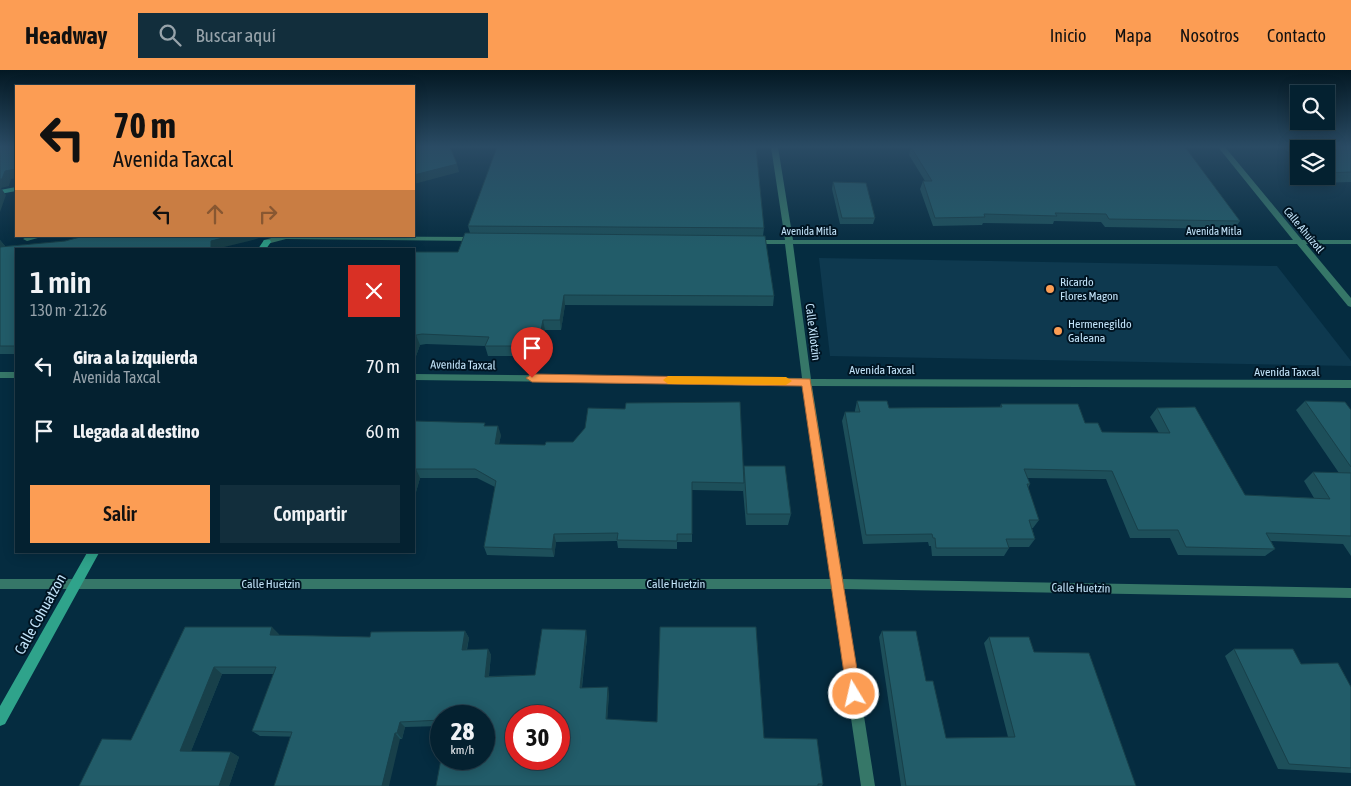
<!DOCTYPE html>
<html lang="es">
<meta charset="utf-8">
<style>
body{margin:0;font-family:"Asap Condensed",sans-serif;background:#122e3c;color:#f1f3f6;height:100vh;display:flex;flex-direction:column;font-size:19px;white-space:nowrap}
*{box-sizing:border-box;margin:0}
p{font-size:16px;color:#97a3ab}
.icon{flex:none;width:28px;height:28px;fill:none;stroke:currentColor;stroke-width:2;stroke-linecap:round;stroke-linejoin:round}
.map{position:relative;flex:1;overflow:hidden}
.details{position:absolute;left:15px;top:178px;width:400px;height:305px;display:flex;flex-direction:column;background:#042130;border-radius:0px;box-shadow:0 2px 12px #0003,0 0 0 1px #253e4c}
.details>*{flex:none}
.top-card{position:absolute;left:15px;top:15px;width:400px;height:152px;border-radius:0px;box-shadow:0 2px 12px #0003,0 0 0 1px #253e4c;background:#fc9d54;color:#111;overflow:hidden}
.controls{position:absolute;left:1290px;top:15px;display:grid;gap:10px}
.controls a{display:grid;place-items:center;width:45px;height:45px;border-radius:0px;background:#042130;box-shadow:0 2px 12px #0003,0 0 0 1px #253e4c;font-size:25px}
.speed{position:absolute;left:430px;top:635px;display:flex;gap:10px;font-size:25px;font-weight:700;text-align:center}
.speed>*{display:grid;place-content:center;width:65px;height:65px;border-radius:50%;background:#042130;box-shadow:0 2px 12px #0003,0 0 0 1px #253e4c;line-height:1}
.speed small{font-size:12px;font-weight:400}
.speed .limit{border:8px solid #d22;background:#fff;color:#111}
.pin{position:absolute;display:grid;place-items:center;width:42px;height:42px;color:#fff;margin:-51px -21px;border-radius:50% 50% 50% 0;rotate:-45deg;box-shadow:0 0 5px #0007}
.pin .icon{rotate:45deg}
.me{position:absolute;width:55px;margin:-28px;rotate:351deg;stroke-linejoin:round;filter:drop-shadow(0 0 4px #0008)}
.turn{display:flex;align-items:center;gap:18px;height:105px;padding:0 15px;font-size:22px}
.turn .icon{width:65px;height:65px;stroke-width:2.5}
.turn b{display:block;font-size:35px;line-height:42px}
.lanes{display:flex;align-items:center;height:48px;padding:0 15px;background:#0003;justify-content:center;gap:25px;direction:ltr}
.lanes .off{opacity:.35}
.round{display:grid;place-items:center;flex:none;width:52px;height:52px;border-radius:0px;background:#122e3c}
.summary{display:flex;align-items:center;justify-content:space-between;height:85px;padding:0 15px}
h1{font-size:30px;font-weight:600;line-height:38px}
.primary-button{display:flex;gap:10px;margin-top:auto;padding:10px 15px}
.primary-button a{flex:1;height:58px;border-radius:0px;background:#fc9d54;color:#111;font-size:20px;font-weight:600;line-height:58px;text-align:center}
.primary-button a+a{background:#122e3c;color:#f1f3f6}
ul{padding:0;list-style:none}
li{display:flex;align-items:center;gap:15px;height:65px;padding:0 15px}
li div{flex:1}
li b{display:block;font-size:19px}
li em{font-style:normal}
header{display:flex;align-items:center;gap:30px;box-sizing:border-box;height:70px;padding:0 25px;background:#fc9d54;color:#111}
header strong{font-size:24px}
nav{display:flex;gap:28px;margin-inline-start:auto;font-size:18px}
.search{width:350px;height:45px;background:#122e3c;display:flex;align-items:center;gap:12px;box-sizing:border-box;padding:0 18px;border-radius:0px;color:#97a3ab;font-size:19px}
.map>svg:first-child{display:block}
.built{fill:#0e394f}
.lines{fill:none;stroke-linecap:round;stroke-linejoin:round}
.street{fill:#367768;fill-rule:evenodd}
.secondary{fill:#2fa38b;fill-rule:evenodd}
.wall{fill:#1d4f5a}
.shaded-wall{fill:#18404a}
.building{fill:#225c69;stroke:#18404a;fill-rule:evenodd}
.route{fill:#fc9d54;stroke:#a46637}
.slow{fill:#f59e0b}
.poi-dot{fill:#fc9d54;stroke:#001422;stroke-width:2}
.labels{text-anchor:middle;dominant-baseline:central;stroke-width:4;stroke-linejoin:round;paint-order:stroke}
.far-street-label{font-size:11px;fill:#c2e3f9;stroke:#001422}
.poi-label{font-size:12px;fill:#c2e3f9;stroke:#001422;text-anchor:start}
.street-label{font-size:12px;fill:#c2e3f9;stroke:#001422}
.near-street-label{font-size:15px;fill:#c2e3f9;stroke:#001422}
</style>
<header>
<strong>Headway</strong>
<div class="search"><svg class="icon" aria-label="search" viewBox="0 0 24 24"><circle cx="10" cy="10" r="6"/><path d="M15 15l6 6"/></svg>Buscar aquí</div>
<nav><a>Inicio</a><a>Mapa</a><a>Nosotros</a><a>Contacto</a></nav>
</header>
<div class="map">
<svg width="1351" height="716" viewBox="0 0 1351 716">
<rect width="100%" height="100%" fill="#052c40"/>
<path class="built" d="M819,188L1277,196L1351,291V296L830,286Z"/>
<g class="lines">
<path class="street" d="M771,77H778L793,170H1293L1218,77H1225L1302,170H1351V174H1306L1351,228V237L1348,236L1297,174H793L811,309L1351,310V318L812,316L843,509L1351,518V528L844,519L875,716H861L832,519H0V509H831L803,315L414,310V304L802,308L785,174H752L748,172L752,170H785Z
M45,166L27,171L23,169L28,166Z
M279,166L475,167L479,169L475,171L286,169L267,174L263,172L264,170Z
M0,302H16V308H0Z"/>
<path class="secondary" d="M16,117V121L0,124V120Z
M264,170H270L271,172L266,179H258Z
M88,481H100L5,654L0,656V636Z"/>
</g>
<path class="wall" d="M911,77L1240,151L1234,159L1105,157L1101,152L1054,151L1053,154L983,153L982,155L933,156L920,119L923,111H925L909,85Z
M1284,77H1351V112L1318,113L1311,106H1326V79H1299V93Z
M833,112L875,148L873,154H840L832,119Z
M468,156L764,158L763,166L774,226L773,236L565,235L561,260H545L542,274H525L523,286H488L485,276L426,274L420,275L416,286H414V182H458L470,163Z
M0,170L5,176L253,170L16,179V284H0Z
M857,331L889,338L1000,337L1001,334L1085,353L1102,362L1159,363L1150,347L1157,338L1245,425L1314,428L1304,411L1313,402L1339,403L1296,340L1305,331L1351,340V486L1343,474L1271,471L1275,479L1265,486L1178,485L1170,468H1130L1106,409H1101L1027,408L1030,414L1028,418L1039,450L1033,458H1032L1035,469L1029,477H1009V478L1004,486H932L931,476H929L928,472L863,474L842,351L845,342H855V340Z
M414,351L486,356L501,365L499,374L744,400L791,444L788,455H746L743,420V421L692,420V472H677V479L618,478L617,471L556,472L554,487L487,485L484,477L495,417L477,408H420L414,429Z
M185,557L279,564L278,565L370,567L465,561L469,568L467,580L488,579L491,585L489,606L535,605L587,567L582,618L609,623L607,649L764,668L823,714L822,716H436L484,646H441V656L405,657L402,669L260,666L252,661L274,604H222L191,681L231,682L239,687L229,716H79L131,670Z
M882,561L926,611L946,668L1008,667L984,573L989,567L1034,582L1136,716H901L879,567Z
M1234,579L1351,617V703L1278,699L1225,586Z"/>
<path class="shaded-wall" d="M457,94L459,102L414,114V105Z
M16,99V108L11,109L9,116L1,118L6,125L0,142V109L5,101Z
M231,166H265L253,170L216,179H210L211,171Z
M0,170L6,177L0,180Z
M564,225L565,235L561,260L560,250Z
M543,250L545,260L542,274L540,265Z
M416,265L420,275L416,286L414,280V271Z
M523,265L525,274L523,286L521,276Z
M498,356L501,365L497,382L495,374Z
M416,399L420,408L414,429V408Z
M554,464L556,472L554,487L552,479Z
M272,557L279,564L276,571L270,565Z
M586,560L587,567L581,624L580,618Z
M465,561L469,568L465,586L462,580Z
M488,579L491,585L488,613L485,607Z
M214,597L222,604L189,686L180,681Z
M608,617L609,623L607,655L606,649Z
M400,652L405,657L402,669L397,663Z
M395,663L400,669L389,716H382Z
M231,682L239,687L229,716H219Z"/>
<path class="building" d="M0,77H16V99L5,101L2,109H0Z
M414,77H450L457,94L414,105Z
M497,77H756L764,158L468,156Z
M911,77H1185L1240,151L1109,149L1106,144L1055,143L1057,146L984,144L985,147L935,148L923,111H932Z
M1301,77H1351V102L1326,103V79H1302Z
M833,112L866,113L875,148H842Z
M465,163L765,166L774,226L564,225L560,250H543L540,265H523L521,276H485L489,267L422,264L416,265L414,271V182H458Z
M84,166H231L211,171V177L210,179H16V276H0V177L65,171Z
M281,178H317L281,179Z
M857,331H887L889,338L1002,337L1001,334H1078L1085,353H1098L1102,362L1170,363L1157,338L1195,337L1245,425L1330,429L1313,402L1351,403V466L1266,463L1275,479L1186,477L1178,460H1138L1112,401L1024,399L1030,414H1027L1039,450H1029L1035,469H1006L1009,478H936L935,468H933L932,464L866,465L845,342H860Z
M1305,331L1345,332L1351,340V397Z
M740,332L744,413L692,412V464H677V471L617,470L618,463L554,464L552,479L484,477L496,411L475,399H416L414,408V351L485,353L484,356H498L495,374L545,375L546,372H573L585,358L588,338L625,339L626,333Z
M744,396H785L791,444H747Z
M185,557H272L270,565L370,567L371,562L465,561L462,580L488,579L485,607L535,605L542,559L586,560L580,618L608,617L606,649L657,652L660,557H756L764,668L817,669L823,714H818V716H436L441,689H484V646H441V650L400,652L397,663H395L382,716H274L292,662L252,661L276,597H214L180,681L231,682L219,716H79L102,669L131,670ZM516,646H559V689H516Z
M882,561H916L926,611H933L946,668L1015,667L989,567H1029L1034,582L1089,583L1136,716H906Z
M1234,579H1293L1301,594L1338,593L1351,617V698L1289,694Z"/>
<linearGradient id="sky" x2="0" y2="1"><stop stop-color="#031823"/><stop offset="0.43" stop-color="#2a4b64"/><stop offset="1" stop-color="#2a4b64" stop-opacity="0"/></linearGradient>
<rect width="1351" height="178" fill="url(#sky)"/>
<path class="route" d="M532,304L810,309L861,624L859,630L854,632L849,630L847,624L802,316L532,312L526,308Z"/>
<path class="slow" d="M668,306L786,307L792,311L786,315L668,314L663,310Z"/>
<g class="poi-dot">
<circle cx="1050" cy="219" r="5"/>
<circle cx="1058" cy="261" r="5"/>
</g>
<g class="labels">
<g class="far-street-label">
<text transform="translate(1304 160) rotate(50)">Calle Ahuízotl</text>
<text x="809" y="161">Avenida Mitla</text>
<text x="1214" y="161">Avenida Mitla</text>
</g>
<g class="poi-label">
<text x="1060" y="212">Ricardo<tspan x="1060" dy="14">Flores Magon</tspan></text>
<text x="1068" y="254">Hermenegildo<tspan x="1068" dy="14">Galeana</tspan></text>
</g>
<g class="street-label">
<text transform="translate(813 262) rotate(83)">Calle Xilotzin</text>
<text transform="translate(463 295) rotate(1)">Avenida Taxcal</text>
<text x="882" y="300">Avenida Taxcal</text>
<text x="1287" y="302">Avenida Taxcal</text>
<text x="271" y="514">Calle Huetzin</text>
<text x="676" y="514">Calle Huetzin</text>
<text transform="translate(1081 518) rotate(1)">Calle Huetzin</text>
</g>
<g class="near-street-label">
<text transform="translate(40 544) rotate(-61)">Calle Cohuatzon</text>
</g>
</g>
</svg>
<div class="controls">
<a><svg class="icon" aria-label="search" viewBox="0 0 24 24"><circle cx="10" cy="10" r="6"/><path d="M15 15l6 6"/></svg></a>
<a><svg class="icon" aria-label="layers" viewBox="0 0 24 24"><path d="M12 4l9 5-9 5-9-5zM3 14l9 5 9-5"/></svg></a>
</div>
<div class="speed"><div>28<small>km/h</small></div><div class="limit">30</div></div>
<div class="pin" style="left:532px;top:308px;background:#d93025"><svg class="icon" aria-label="arrive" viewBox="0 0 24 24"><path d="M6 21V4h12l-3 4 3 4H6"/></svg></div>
<svg class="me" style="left:854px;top:624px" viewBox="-20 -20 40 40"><circle r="17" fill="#fc9d54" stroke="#fff" stroke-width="3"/><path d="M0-11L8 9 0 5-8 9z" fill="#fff"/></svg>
<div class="top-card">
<div class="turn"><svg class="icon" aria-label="left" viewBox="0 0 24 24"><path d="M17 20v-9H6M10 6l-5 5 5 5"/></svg><div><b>70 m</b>Avenida Taxcal</div></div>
<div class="lanes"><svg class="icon" aria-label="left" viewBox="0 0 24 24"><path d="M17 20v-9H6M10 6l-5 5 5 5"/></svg><svg class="icon off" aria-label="ahead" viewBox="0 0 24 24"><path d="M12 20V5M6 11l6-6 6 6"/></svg><svg class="icon off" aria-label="right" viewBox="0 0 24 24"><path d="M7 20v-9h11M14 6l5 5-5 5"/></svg></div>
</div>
<section class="details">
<div class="summary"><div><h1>1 min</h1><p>130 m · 21:26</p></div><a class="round" style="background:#d93025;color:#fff"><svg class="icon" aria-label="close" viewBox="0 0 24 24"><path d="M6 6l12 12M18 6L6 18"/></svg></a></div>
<ul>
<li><svg class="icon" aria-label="left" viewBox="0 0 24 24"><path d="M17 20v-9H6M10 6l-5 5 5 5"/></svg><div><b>Gira a la izquierda</b><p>Avenida Taxcal</p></div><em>70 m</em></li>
<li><svg class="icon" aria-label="arrive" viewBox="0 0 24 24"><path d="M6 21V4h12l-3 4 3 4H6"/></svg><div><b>Llegada al destino</b></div><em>60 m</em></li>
</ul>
<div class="primary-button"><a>Salir</a><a>Compartir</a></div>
</section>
</div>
